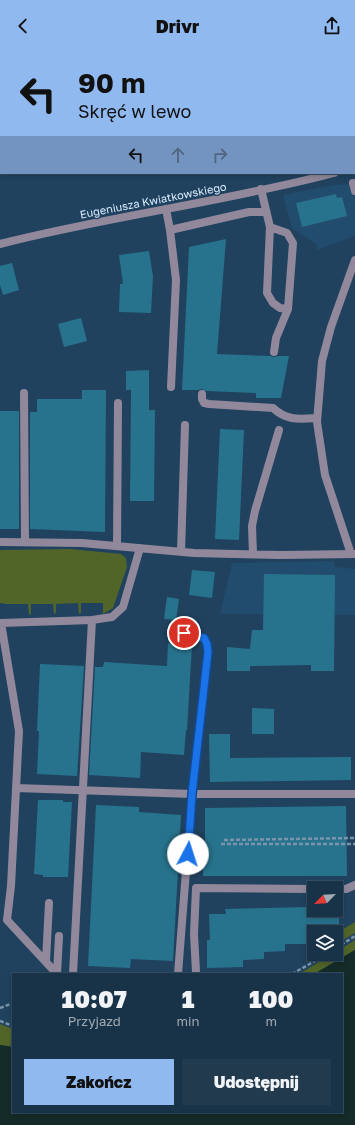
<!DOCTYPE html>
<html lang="pl">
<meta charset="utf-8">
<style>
body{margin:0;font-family:"Golos Text",sans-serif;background:#213a4e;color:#f1f3f6;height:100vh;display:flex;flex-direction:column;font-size:15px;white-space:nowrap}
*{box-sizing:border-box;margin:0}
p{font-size:13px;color:#9faab4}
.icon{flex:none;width:22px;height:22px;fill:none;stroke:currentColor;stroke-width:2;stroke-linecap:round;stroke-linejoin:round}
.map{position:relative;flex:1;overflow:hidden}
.drawer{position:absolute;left:12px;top:921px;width:331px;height:140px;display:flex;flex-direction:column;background:#183247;border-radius:0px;box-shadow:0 2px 6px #0003,0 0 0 1px #364d60}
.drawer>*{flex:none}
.guide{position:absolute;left:0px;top:0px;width:355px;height:122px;box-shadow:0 2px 6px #0003,0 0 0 1px #364d60;background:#90b9f0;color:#111;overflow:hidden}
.needle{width:26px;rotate:245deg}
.controls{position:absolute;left:307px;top:829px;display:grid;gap:8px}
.controls a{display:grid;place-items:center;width:36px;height:36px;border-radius:0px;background:#183247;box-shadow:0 2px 6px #0003,0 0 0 1px #364d60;font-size:20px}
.pin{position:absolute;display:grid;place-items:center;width:34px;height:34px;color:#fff;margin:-17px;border:2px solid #fff;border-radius:50%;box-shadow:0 1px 4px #0007}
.me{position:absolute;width:44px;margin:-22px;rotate:5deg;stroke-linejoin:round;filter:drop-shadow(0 0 3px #0008)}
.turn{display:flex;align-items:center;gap:14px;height:84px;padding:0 12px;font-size:18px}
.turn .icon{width:52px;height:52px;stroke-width:2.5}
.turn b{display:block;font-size:28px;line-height:34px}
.lanes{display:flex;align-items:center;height:38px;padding:0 12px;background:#0003;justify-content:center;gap:20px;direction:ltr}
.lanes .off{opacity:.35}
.eta{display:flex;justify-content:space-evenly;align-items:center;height:68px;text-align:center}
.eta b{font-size:24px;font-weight:800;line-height:28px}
.action{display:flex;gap:8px;margin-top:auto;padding:8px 12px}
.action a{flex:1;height:46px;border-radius:0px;background:#90b9f0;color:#111;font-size:16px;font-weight:800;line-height:46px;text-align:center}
.action a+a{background:#213a4e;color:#f1f3f6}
header{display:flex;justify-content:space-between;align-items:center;height:52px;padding:0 12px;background:#90b9f0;color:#111;font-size:18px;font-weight:800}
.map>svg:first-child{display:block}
.built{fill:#224c6e}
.green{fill:#516529}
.water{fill:#152b28}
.building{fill:#27738d}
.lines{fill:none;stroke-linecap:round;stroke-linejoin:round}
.path{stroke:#7994ac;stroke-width:2.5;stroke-dasharray:4 2;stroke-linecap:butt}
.service{stroke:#91899b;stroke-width:8}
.minor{stroke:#91899b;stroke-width:8}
.tertiary{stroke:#91899b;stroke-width:8}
.route-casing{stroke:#114b97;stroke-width:10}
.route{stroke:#1a73e8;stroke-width:7}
.labels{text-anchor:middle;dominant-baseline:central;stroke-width:3;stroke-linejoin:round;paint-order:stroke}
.street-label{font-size:11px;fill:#daedff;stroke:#20425f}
</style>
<header><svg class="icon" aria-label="back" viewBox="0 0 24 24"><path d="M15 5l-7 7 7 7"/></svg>Drivr<svg class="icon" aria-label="share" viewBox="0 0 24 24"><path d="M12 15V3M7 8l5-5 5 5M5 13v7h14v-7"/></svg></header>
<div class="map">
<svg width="355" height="1073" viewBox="0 0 355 1073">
<rect width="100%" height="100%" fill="#20425f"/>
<path class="built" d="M355,132V184L316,198L317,193L292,176L283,143L334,133Z
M334,509L335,515L355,517V563L220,562L232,511Z"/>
<path class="green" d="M111,0H236V1Z
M70,497L121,502L126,506L127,515L113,556L103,562V551H81V561L79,562L78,551L56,552V561L54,562L53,552H31V562L29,563L28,552H6L0,551V498Z
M355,870V881L336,892V880H328V876H345Z
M355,888V898L314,922H299L332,902H336V900Z
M0,972L13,977V995L0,993Z"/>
<path class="water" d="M355,898V1073H0V993L13,995V1060H342V922H314Z"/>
<path class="building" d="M336,142L337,146L342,145L347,164L302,175L296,151Z
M226,187L217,302L270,304L274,305L278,304H289L281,346H256V341L206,339L202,337L198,338H182L189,195Z
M149,199L153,224L151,261L119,260L120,232H123L119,203Z
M12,211L19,238L3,243L0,233V214Z
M81,266L87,289L64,295L58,272Z
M149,318V358H155L154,449H130L131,338H126V319Z
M82,338H106L105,480L30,477V360H37V347H82Z
M0,359H19V477H0Z
M220,377L244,378L239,488L215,487Z
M192,518L215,520L212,546L189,543Z
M264,522L335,523L334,619H311V613L250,614V619H227V595L250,597L252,578H263Z
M167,545L179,547L176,568L164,567Z
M168,591L192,593L187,678H186L184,703L141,700L140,726L89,723L95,615H103L104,610L167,614Z
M40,612L84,614L77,724L37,722L39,679H37Z
M252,656L274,657V682H252Z
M209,682H230V706L351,705V728L210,730Z
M38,748H63V750H72L68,825H43V823L34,822Z
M96,753L139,755V760L181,763L173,909L131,907L130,916L88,914Z
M346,754L347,824H203V801H205V756Z
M310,855V859L339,858V876L328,877V880H314V884H307V892H285V899L264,900V907L243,908V915L207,916V888H210L209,862H226L225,857Z"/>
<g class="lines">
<path class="path" d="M224,788L355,786
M221,792H355
M336,896L355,884
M292,922L327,902
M0,956L13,951
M0,969L13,974"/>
<path class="service" d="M353,131L355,139
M261,137L270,175L267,241L273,251L280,256L288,257
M166,157L170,178
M270,175L287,181L293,191L288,257L276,286L274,300
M171,335L176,228L170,178L249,160H266
M24,341L25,490
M202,342V347L204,351L209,352L273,356C287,369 299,367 317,366
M0,490L82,491L194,501L281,503
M117,494L118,351
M181,500L185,373
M253,502L252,474L255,459L279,378
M351,502L325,423L317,370L322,309L331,275L355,208
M16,736L192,742L208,600L207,592L204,586L184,581
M336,837H346L355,833
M46,909L49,851
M196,920L194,882L196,836L314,837
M57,922L7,868L11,834L19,679L1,571L92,568
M57,922L59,884
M73,922L92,568L112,565L123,555L140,496
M178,922L192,742H355"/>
<path class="minor" d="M281,503L355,502"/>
<path class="tertiary" d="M335,0V1
M354,116L355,115
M0,192C110,164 224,150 334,121"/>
</g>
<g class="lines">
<defs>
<path id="route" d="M184,581L204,586L207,592L208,600L192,742L188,802"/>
</defs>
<use href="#route" class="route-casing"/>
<use href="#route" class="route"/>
</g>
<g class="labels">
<g class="street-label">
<text transform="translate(153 148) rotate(-11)">Eugeniusza Kwiatkowskiego</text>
</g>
</g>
</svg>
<div class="controls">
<a><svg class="needle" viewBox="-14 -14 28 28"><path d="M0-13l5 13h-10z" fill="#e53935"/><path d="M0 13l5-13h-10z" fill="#9faab4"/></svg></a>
<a><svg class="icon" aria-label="layers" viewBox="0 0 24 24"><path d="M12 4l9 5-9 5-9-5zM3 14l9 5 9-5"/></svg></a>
</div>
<div class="pin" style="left:184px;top:581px;background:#d93025"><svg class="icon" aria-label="arrive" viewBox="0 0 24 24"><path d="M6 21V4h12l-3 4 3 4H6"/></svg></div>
<svg class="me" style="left:188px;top:802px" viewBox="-20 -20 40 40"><circle r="19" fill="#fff"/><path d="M0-13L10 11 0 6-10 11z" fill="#1a73e8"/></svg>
<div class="guide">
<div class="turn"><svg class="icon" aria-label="left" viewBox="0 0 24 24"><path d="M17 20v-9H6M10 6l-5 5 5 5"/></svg><div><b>90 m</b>Skręć w lewo</div></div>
<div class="lanes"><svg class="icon" aria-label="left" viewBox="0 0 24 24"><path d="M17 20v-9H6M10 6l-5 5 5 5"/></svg><svg class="icon off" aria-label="ahead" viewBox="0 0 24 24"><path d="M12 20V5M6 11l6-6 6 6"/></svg><svg class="icon off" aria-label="right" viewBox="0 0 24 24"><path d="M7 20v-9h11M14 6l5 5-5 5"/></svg></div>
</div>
<section class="drawer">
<div class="eta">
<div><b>10:07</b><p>Przyjazd</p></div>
<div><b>1</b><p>min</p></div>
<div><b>100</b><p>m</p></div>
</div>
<div class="action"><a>Zakończ</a><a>Udostępnij</a></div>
</section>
</div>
